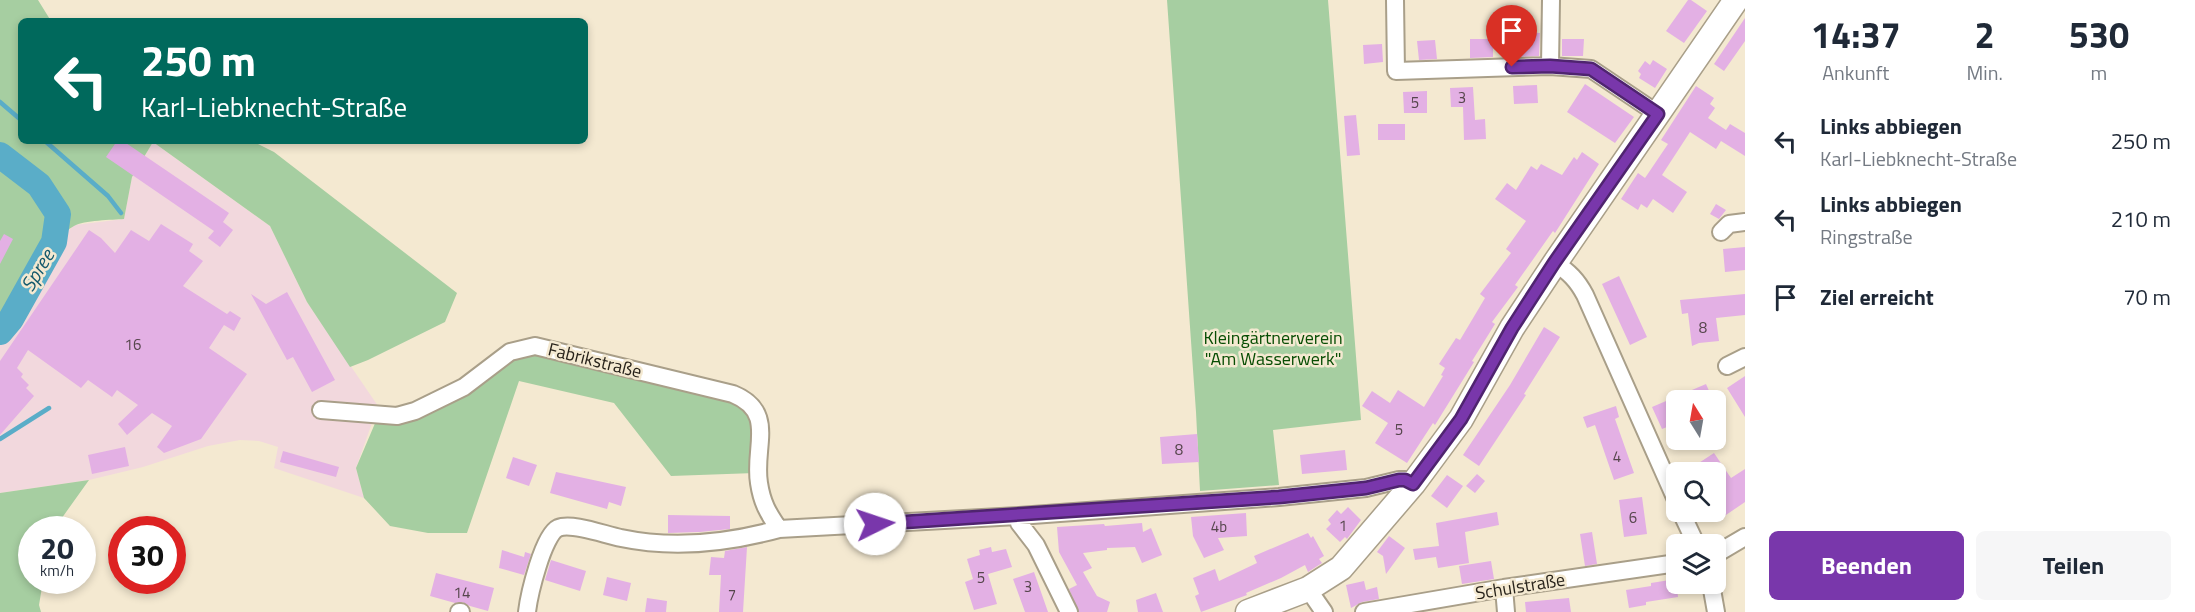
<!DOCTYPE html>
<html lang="de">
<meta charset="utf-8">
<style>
body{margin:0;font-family:"Titillium Web",sans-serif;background:#f6f6f7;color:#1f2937;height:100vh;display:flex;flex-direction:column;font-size:22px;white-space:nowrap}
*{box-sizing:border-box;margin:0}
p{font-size:20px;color:#747a83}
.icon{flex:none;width:33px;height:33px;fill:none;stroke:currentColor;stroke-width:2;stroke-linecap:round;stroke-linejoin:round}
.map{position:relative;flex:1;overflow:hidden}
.side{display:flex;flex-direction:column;background:#fff;width:450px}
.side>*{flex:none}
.banner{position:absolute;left:18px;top:18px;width:570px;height:126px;border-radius:9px;box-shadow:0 3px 9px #0003;background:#00695c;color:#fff;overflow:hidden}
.needle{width:39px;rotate:349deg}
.fabs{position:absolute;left:1666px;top:390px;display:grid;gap:12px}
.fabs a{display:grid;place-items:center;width:60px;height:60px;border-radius:9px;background:#fff;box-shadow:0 3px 9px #0003;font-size:30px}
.speed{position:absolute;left:18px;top:516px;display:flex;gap:12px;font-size:30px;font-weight:700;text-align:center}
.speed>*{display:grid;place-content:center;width:78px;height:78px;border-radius:50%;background:#fff;box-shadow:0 3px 9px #0003;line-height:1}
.speed small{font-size:15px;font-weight:400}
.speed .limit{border:9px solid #d22;background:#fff;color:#111}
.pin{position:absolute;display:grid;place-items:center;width:51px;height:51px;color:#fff;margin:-62px -26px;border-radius:50% 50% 50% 0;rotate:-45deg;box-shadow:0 0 6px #0007}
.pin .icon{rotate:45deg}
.me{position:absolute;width:66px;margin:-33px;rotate:86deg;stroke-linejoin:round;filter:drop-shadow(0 0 4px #0008)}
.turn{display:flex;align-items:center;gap:21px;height:126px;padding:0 24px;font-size:27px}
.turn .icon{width:78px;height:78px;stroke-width:2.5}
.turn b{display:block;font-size:42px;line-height:51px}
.eta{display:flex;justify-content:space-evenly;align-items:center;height:102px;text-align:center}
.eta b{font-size:36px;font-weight:700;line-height:42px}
.cta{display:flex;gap:12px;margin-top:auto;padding:12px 24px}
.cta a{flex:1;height:69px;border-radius:9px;background:#7937ab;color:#fff;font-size:24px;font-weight:700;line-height:69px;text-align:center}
.cta a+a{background:#f6f6f7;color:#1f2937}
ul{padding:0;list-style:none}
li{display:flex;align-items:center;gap:18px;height:78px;padding:0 24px}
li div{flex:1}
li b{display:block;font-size:22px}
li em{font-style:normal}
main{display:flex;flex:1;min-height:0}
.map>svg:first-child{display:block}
.industrial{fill:#f2d8dd}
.green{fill:#a6cea1}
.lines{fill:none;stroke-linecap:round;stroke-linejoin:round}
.stream{stroke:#5aadc8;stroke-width:4.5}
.river{stroke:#5aadc8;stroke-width:26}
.building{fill:#e3b0e4}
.street-casing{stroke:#a99f89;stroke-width:20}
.secondary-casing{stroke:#a99f89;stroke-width:27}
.street{stroke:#fff;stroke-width:16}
.secondary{stroke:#fff;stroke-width:24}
.route-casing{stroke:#4f246f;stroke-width:15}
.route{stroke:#7937ab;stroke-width:10}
.labels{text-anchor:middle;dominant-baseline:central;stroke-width:5;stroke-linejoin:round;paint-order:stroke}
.number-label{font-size:15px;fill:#56464c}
.park-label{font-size:18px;fill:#074d03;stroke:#f4e9d1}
.street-label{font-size:18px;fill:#27221a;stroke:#f4e9d1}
.water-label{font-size:20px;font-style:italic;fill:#155a6d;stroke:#f4e9d1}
</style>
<main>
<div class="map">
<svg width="1745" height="612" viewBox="0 0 1745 612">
<rect width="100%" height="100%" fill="#f4e9d1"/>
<path class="industrial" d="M153,142L270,226L307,302L378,406L356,468L364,498L274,468L278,447L259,441L240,440L208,446L143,467L89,480L0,493V332L11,319L54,242L75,225L124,219L132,177Z"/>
<path class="green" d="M0,0H38L51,21H21V141H252L274,152L457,293L445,322L368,360L350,367L307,302L270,226L153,142L132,177L124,219C112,220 84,220 74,226C42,244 25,303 0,332Z
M1167,0H1328L1361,420L1273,430L1279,485L1200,491L1196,412Z
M534,352L739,404L750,416L755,473L671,476L614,403L519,381L467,533H428L390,526L364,498L356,468L376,421L490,366Z
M89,480L54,529L32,530V580L43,581L39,605L41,612H0V493Z"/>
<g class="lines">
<path class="stream" d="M0,102L21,120
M45,141L108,196L121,213
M0,439L49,408"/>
<path class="river" d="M0,155L39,185L58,214L54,242L11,319L0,332"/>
</g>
<path class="building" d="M1688,0H1691L1707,11L1684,43L1666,31Z
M1745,18V41L1724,71L1714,64Z
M1522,32L1540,33L1539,56L1517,57V39H1522Z
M1470,39H1493V57L1470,58Z
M1562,39H1584L1583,56H1562Z
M1435,40L1437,59L1419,60L1417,41Z
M1382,44L1383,62L1364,64L1363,45Z
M1653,60L1667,69L1655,88L1639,78L1641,74L1638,71L1645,61L1650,65Z
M1585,84L1634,117L1615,143L1567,112Z
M1537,85L1538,103L1514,104L1513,86Z
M1696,86L1714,98L1710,104L1715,108L1708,118L1726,130L1730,124L1745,133V156L1721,141L1716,149L1690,132L1662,175L1687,192L1673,213L1653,199L1647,208L1641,204L1638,210L1621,199L1638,173L1645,178L1668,144L1661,140Z
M1473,87L1475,120L1485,119L1486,139L1464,140L1463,107H1451L1450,88Z
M1427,91V113H1404L1403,92Z
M1356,115L1360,155L1347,156L1344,116Z
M1378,124H1405V140H1378Z
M117,141H123L229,213L223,222L233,230L220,247L208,238L214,231L106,157Z
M1582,152L1599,164L1555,233L1553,231L1515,285L1518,287L1492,322L1495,324L1472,361L1474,362L1435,425L1433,423L1407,463L1375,443L1388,423L1362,406L1372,391L1390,403L1398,390L1424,407L1443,376L1441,375L1445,368L1439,364L1456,338L1460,340L1485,298L1480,294L1511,253L1506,249L1526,221L1495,199L1507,183L1516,190L1531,166L1537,170L1541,164L1562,175L1574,157L1577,160Z
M1716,204L1726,210L1719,219L1710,214Z
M161,224L193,244L189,251L203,261L183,286L227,314L230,311L241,318L234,331L224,325L209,348L247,374L201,439L164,453L157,447L172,426L152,413L127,435L118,424L138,405L117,390L112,397L88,380L81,388L28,350L17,368L23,374L21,377L29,385L26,388L34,396L0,435V361L89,230L101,238L115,253L131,230L149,241Z
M4,234L13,239L0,264V241Z
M1745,247V270L1725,272L1723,249Z
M1619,276L1647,337L1630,345L1602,284Z
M287,292L335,380L312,392L293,357L287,360L251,294L266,304Z
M1745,294V315L1716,318L1719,341L1699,343L1692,346L1688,313L1682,314L1680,300Z
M1544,327L1560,337L1524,394L1526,395L1479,466L1463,455L1510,385Z
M1745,376V417L1727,388Z
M1706,384L1713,400H1677V423L1662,429L1652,407Z
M1616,406L1619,417L1615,419L1634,473L1614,480L1595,425L1587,428L1583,417Z
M1197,434L1199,462L1162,464L1160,437Z
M125,447L129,466L92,474L88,455Z
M1345,450L1347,470L1302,474L1300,455Z
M283,451L339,467L336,477L280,462Z
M1714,453L1731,478L1745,469V502L1723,517L1716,506V472H1685Z
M513,457L537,465L529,486L506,478Z
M556,472L626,487L621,506L609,502L607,509L550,493Z
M1477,474L1485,481L1475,493L1466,486Z
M1447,475L1463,486L1447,508L1431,496Z
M1642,497L1647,534L1624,537L1619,500Z
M1348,507L1361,520L1347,539L1345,537L1340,542L1326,529L1331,524L1328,520L1337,510L1341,514Z
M1497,512L1499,525L1465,532L1469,563L1438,568L1436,557L1415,560L1413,549L1439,546L1436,523Z
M1246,513L1247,536L1218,538L1224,550L1204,558L1193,536L1191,517Z
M668,515L730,516V529L700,532L668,533Z
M1142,523L1143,532L1151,528L1162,555L1142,563L1135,547L1107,548V550L1083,553L1092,568L1083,572L1097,596L1110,602L1107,612H1079L1069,589L1077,585L1059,552L1057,527L1104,524L1105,526Z
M1592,532L1597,564L1585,566L1580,534Z
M1308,533L1311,538L1313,536L1324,556L1319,559L1322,563L1308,572L1305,565L1281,578L1246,593L1247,595L1201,612L1195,596L1199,594L1193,578L1215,569L1219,581L1257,563L1254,556Z
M1389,536L1405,548L1386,574L1383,556L1377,552Z
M747,547L743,612H719L721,575H709L711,557L724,558L725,551Z
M991,547L992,552L1006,549L1012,567L988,574L997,604L974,610L965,582L973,579L967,559L980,555L979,550Z
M502,550L524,557L525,552L531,554L524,575L499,568Z
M551,560L586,571L580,591L545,580Z
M1491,561L1494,579L1462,584L1459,566Z
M1034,572L1048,612H1025L1013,579Z
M436,573L494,588L488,611L470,606L462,602L455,603L430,596Z
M607,577L631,583L627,601L603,595Z
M1676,579L1678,597L1646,602V605L1629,608L1626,590L1651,586V583Z
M1364,581L1366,590L1377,587L1379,599L1362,602L1351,608L1346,585Z
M1156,593L1163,612H1138L1136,600Z
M647,598L667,601L666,612H645Z
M1569,598L1571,612H1526L1525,602Z"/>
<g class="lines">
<defs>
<path id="street" d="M1395,0L1396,71L1550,66L1591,69L1658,114
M1550,66L1551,0
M1721,232L1729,224L1745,222
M1555,263C1569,272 1577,280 1585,295L1677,502
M1727,366L1745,357
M321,410L397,416L415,411L464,387L510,352L535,346L733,394C777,412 753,447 759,483C762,503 768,513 779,529L1019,516L1279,497L1366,488L1399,480H1405L1413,484
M1681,512L1696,544
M1019,516V523L1036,545L1069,612
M1716,554L1745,537
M1711,584L1716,612
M1504,588L1506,612
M1308,589L1324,612
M459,612H461
M527,612C529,595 543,535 558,528C572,522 605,535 621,538C673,549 728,543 779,529
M1364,612L1504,588L1677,563"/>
<path id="secondary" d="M1248,612L1308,589L1341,568L1413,484L1461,419L1512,328L1555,263L1736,0"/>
</defs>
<use href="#street" class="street-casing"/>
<use href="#secondary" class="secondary-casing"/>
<use href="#street" class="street"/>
<use href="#secondary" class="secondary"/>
</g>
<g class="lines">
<defs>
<path id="route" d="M875,524L1279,497L1366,488L1399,480H1405L1413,484L1461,419L1512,328L1554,263L1658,114L1591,69L1550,66L1512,67"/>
</defs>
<use href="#route" class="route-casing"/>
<use href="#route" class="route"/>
</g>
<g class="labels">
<g class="number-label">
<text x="1462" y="97">3</text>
<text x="1415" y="102">5</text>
<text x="1703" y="327">8</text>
<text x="133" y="344">16</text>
<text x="1399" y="429">5</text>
<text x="1179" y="449">8</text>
<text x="1617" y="456">4</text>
<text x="1633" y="517">6</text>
<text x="1343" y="525">1</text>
<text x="1219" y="526">4b</text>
<text x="981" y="577">5</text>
<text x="1028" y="586">3</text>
<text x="462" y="592">14</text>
<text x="732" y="594">7</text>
</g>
<g class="park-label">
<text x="1273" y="337">Kleingärtnerverein<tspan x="1273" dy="21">"Am Wasserwerk"</tspan></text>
</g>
<g class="street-label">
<text transform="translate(595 360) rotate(14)">Fabrikstraße</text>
<text transform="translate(1520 586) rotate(-9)">Schulstraße</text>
</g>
<g class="water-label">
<text transform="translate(37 270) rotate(-59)">Spree</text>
</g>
</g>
</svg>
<div class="fabs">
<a><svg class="needle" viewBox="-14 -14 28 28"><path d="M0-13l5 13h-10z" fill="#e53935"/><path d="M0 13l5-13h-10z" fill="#747a83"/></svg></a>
<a><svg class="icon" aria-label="search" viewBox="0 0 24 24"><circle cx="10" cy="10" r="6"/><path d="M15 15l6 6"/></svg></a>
<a><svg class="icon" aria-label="layers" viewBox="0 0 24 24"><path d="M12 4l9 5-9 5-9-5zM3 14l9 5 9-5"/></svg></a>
</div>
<div class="speed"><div>20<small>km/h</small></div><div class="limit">30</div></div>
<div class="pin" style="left:1512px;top:67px;background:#d93025"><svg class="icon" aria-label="arrive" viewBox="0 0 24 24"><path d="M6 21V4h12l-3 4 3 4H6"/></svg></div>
<svg class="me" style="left:875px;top:524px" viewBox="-20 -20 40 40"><circle r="19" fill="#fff"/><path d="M0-13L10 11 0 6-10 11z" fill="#7937ab"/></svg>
<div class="banner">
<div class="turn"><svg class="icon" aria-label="left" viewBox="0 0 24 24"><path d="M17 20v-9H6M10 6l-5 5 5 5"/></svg><div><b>250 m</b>Karl-Liebknecht-Straße</div></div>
</div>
</div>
<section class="side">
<div class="eta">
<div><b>14:37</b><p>Ankunft</p></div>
<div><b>2</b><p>Min.</p></div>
<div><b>530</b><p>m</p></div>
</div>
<ul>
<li><svg class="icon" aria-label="left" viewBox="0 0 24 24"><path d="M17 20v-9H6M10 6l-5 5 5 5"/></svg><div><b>Links abbiegen</b><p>Karl-Liebknecht-Straße</p></div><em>250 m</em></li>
<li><svg class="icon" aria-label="left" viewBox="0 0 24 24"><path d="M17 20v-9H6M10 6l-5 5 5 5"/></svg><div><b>Links abbiegen</b><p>Ringstraße</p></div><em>210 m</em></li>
<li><svg class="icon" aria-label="arrive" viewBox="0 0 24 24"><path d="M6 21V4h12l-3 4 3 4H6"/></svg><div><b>Ziel erreicht</b></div><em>70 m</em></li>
</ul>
<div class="cta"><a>Beenden</a><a>Teilen</a></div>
</section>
</main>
